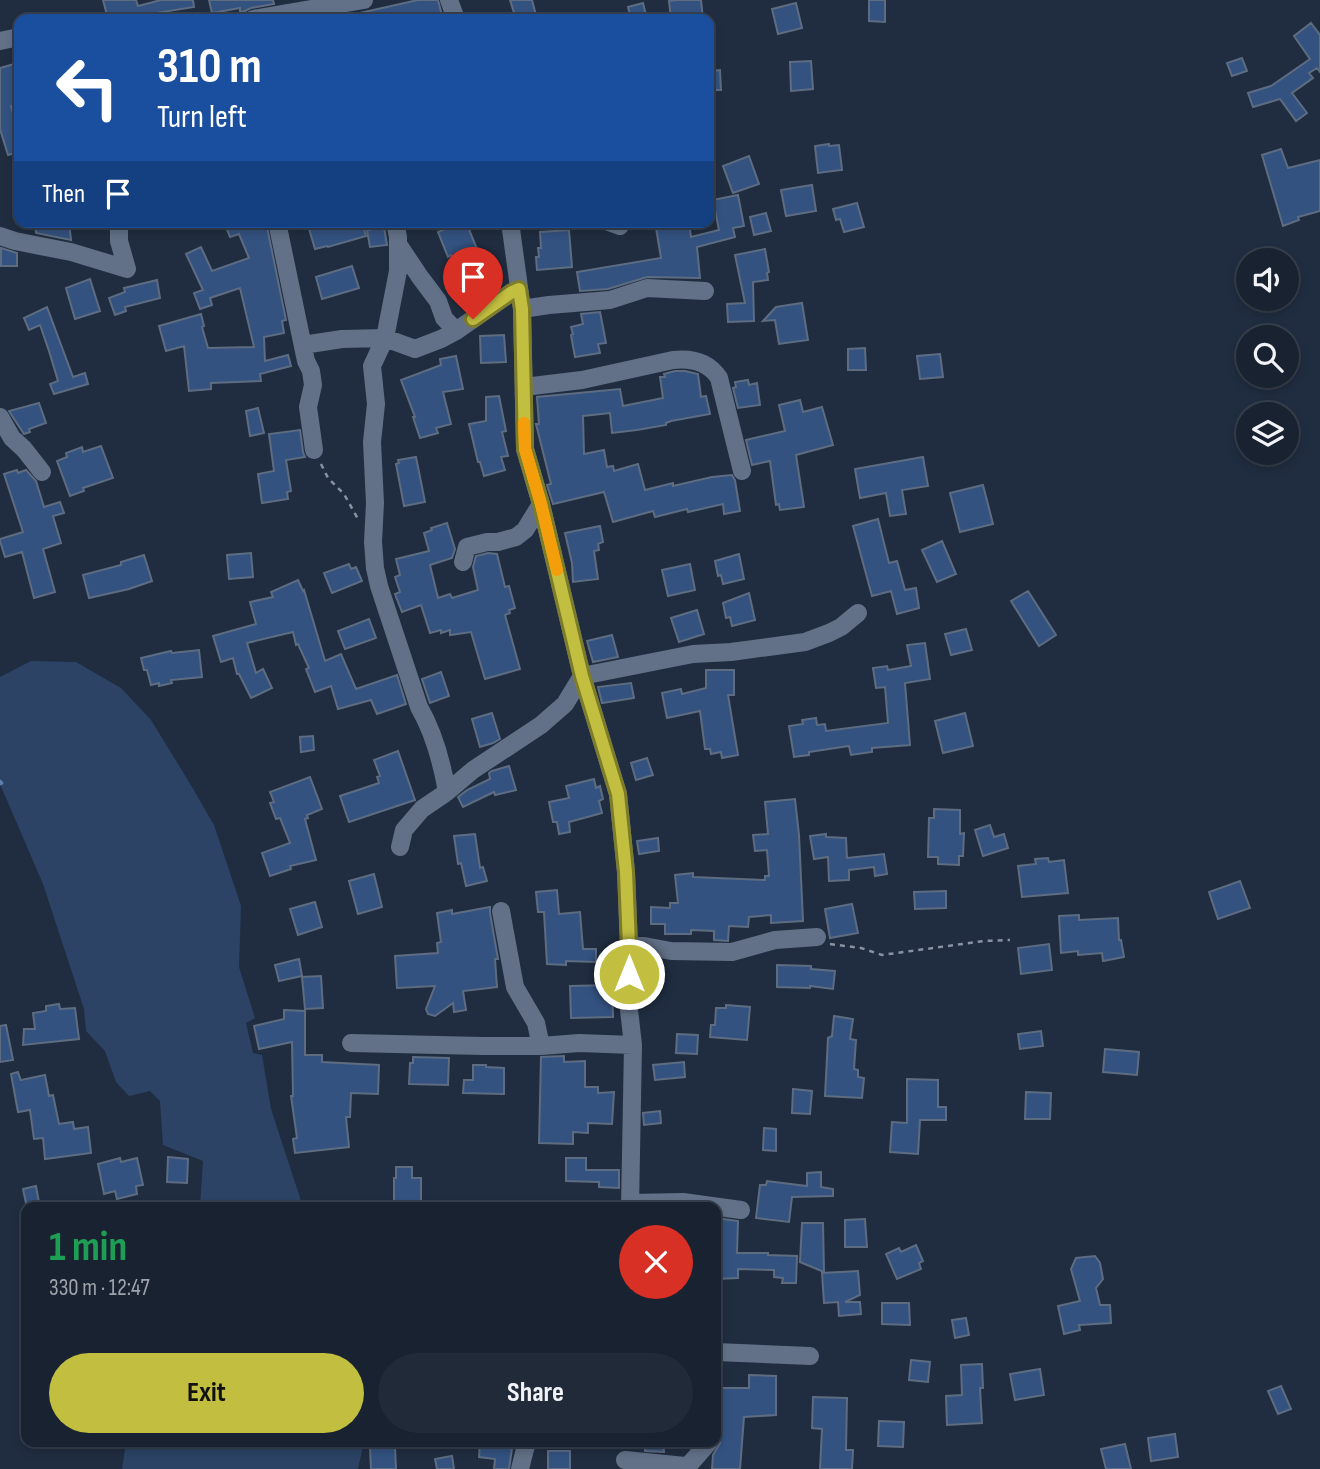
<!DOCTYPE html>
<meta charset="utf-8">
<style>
body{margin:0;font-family:"Sofia Sans Condensed",sans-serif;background:#212a38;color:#f1f3f6;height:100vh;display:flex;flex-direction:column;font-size:26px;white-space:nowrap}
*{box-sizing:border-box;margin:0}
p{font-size:23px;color:#9fa4ab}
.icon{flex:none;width:38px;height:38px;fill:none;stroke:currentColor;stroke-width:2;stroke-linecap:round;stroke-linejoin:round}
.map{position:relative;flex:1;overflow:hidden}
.details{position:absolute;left:21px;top:1202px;width:700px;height:245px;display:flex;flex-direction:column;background:#182230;border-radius:14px;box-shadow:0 4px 10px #0003,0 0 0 2px #363f4c}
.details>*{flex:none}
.guide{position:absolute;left:14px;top:14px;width:700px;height:214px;border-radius:14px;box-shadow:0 4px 10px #0003,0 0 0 2px #363f4c;background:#1a4fa0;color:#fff;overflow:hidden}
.controls{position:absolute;left:1236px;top:248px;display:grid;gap:14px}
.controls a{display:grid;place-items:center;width:63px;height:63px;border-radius:50%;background:#182230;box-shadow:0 4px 10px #0003,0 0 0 2px #363f4c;font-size:35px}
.pin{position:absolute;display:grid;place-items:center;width:60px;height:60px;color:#fff;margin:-72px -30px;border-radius:50% 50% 50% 0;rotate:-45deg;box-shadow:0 0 7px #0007}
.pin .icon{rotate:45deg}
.me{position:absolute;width:77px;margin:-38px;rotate:0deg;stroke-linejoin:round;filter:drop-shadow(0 0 5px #0008)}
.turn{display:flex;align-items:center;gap:24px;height:147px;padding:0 28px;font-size:32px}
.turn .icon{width:91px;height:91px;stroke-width:2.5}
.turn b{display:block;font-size:49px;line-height:60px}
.then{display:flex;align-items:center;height:66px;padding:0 28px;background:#0003;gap:14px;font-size:26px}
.round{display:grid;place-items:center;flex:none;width:74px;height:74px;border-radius:37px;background:#212a38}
.headline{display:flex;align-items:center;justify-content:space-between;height:119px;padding:0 28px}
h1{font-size:42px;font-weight:700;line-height:52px;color:#1e9e55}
.action{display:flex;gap:14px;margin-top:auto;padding:14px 28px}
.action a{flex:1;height:80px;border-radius:42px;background:#c1be40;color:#111;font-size:28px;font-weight:700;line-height:80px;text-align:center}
.action a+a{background:#212a38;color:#f1f3f6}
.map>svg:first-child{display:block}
.green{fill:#2c4365}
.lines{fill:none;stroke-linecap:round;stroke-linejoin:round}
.stream{stroke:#5e7fb0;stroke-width:4.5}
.building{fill:#335280;stroke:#5d6c81;stroke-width:2}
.path{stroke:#8792a2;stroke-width:2.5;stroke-dasharray:5 5;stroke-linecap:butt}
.street{stroke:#627187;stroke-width:18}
.route-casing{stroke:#7d7c2a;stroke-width:18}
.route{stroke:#c1be40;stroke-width:12}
.slow{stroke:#f59e0b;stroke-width:12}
</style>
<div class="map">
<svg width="1320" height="1469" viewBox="0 0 1320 1469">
<rect width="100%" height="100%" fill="#202d40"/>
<path class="green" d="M31,661L76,662L121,688L151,720L189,782L214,825L241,906L239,967L255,1018L246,1023L253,1053L262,1055L271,1109L303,1207H200L203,1161L163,1145L160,1101L150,1091L129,1096L116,1082L105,1051L86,1031L84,1009L43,884L0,784V677Z
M126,1442H364L358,1469H122Z"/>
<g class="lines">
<path class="stream" d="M0,782L1,783"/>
</g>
<path class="building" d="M103,0H136L138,6L161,0H193L194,7L156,13V14L136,19H108Z
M209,0H273L274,4L251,8L245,11L240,12V8L212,13Z
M418,0H438L443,19H355V14Z
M510,0H532L537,19H516Z
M677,0H701L703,19H671L669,1Z
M869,0H885V22L869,21Z
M643,3L647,19H631L628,7Z
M796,3L802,28L778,34L772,9Z
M1311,23L1320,35V72L1317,68L1309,73L1313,78L1292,93L1307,113L1296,121L1280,99L1253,107L1248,93L1271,86L1310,59L1294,36Z
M1242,58L1247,71L1232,76L1227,63Z
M811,61L813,89L791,91L790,62Z
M14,64L15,68L19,67V103L11,106L17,128L19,127V152L8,155L0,129V68Z
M720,70L721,90H709V71Z
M829,144V146L839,145L842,170L818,173L815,146Z
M1281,149L1288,168L1320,160V211L1298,217L1299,220L1283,226L1262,155Z
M749,156L759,184L733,193L723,166Z
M812,185L816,211L786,216L781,190Z
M738,195L744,226L733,228L735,237L697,247L700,278L647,277L608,289L580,291L577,272L661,258L655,222H689L691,237L719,230L713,200Z
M857,203L864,227L844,232L840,219L836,220L833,209Z
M766,213L771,231L754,235L750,217Z
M37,222H69L71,240L36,233L35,225L37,224Z
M224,222H266L286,320L282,321L284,333L264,337L265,361L288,355L291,366L260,374L261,381L211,383V389L189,391L184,346L166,351L159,326L201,314L204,326L202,327L208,348L254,347L240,288L210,298L212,305L200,309L194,293L203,290L186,254L201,247L212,271L249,258L239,234L230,237Z
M307,222H362L366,236L328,247L327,246L315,249Z
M462,222H466L477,249L453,259L451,255L448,257L438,232Z
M384,227L387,245L370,247L367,230Z
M569,230L572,267L537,270L536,257H539L538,248H541L540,232Z
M1,248L17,253V266H1Z
M765,249L769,272L767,273L768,280L753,282L754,321L728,322L727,304L745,303L735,255Z
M352,266L359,288L322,299L316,277Z
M90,279L100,311L75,319L66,288Z
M157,280L160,298L125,307L126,311L115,315L109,298L125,292L124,288Z
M802,303L808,340L779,344L775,320L763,321L776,307Z
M47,307L73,377L85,373L88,384L54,394L50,384L58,381L49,351L40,325L29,330L24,318Z
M600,312L606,343L598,344L600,353L575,357L571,335L573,334L571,327L583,324L581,314Z
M504,335L506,362L481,363L480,336Z
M865,348L866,370H848V349Z
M940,354L943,377L920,379L917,356Z
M456,356L463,389L443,392L451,424L436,428L438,433L420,438L413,417H415L401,380L441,365L440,359Z
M675,371H685L698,374L701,397L706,396L710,414L671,421L666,423V425L637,430L612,433L610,413L583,416L584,454L604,450L607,467L613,466L614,471L638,464L645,490L673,483V486L712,477L732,475L735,480L740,511L724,514L723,504L688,512L687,509L655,517L653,511L613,522L604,492L553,504L547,485L551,484L536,424H539L537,397L620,389L623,406L663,398L660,377H665L664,374Z
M748,380L749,385L757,383L760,405L738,408L733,388L736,387L735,382Z
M499,396L506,431L502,432L508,456L501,457L505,470L484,476L480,462H478L469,424L486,421V397Z
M800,400L803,412L822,407L833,445L796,455L804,507L780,510L779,504L776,505L770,461L752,465L746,440L785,431L779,405Z
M39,403L46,423L29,429L30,432L24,434L9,411Z
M258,408L264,433L250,436L246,411Z
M300,430L303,452L305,457L286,460L291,491L287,492L288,499L262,503L258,474L274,471L269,434Z
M101,446L113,478L83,488L84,491L70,496L57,461L67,457L66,453L82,447L83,452Z
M416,457L425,502L404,506L396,464L399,463L398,460Z
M923,457L928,486L902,490L906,514L890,516L886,493L860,498L855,469Z
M17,470L18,473L26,470L36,481L44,507L60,502L64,513L53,516L61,543L43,549L55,592L34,598L22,552L5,557L0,541V539L23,532L4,474Z
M983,485L993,524L960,532L950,493Z
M878,519L889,563L897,561L905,590L916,588L919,608L897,614L891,591L872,596L853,526Z
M447,523L455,549L452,558L430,565L438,598L450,594L452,598L478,590L473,567L476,556L488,553L497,554L505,587L509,586L515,608L509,610L510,613L505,615L520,669L485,679L471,632L450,635V630L441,633V630L430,633L421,605L402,612L395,594L400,592L395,577L400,575L396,559L429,551L424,533L432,530L431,528Z
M600,526L603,542L598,544L599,550L594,551L598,579L573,582L572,563L565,533Z
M942,541L956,574L937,582L922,550Z
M251,553L253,577L229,579L227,555Z
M739,554L744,579L723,584L721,575L718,576L715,561Z
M144,555L152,581L129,589L89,598L83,575L121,565V562Z
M349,564L351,569L356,567L362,581L332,593L324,573Z
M690,564L695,590L668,596L662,570Z
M298,580L303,591L304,590L325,661L341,654L356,689L397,675L406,704L377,714L371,700L338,709L331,686L315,692L306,669L309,668L298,644L296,645L293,632L247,643L256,673L263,669L272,688L251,698L239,674H237L233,658L221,662L213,636L256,624L250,602L273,597L271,592Z
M1028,591L1056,635L1039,646L1011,601Z
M749,593L755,620L732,626L730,617L726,618L723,603Z
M697,610L704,634L679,642L671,618Z
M369,619L376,638L345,649L338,631Z
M966,629L972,650L951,655L945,634Z
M612,635L618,657L593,662L587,641Z
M925,643L930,679L905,683L910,745L872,748V752L851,755L849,746L809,752V755L794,757L789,726L803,724L802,720L816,718L817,725L825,724L826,731L888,723L885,687L876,688L873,668L887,666L888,670L911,666L907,645Z
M199,650L202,677L171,680L172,683L159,686V683L151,685L147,670H144L141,658L171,651L172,653Z
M706,670H734V695H728L738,755L722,758L721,752L711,754L710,749H705L700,711L667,718L662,693L681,689L682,694L706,688Z
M441,672L449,696L430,703L422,679Z
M631,683L634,698L602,703L598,687Z
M492,713L500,739L493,743L480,747L472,719Z
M965,713L973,746L943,753L935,721Z
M313,736L314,750L301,752L300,737Z
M398,751L415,800L349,822L340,796L379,783L377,777L380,776L374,760Z
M647,758L653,775L636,780L631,763Z
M509,766L516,790L495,795L494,792L463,807L458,797L467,790L490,779L489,773L492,771Z
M310,777L322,809L307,815L308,818L305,819L316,860L290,866L291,869L270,876L262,853L290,843L280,818L276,819L270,803L274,802L270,792Z
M594,779L596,788L600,786L603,799L599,801L602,813L569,822L570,832L559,834L557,822H553L549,802L569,798L566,786Z
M795,799L799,835L803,921L771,923V915L749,917L748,927L729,926L728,941L714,940V931L691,930V934H665V924H651V907L670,908V903H678L675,875L693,873V877L765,880V876H769L767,850L755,851L753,835L768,834L765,802Z
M934,809L960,810V834L964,833L963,856H959V865L938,864V857H928L929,818H934Z
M990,825L994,837L1004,834L1008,848L983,856L975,830Z
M475,834L480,868L483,867L487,881L466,886L461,863L458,864L454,836Z
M826,834V837L846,838L847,858L884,854L887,874L875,876L874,867L849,870V880L829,881L828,857L814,859L810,836Z
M658,838L659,851L639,854L637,841Z
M1048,858L1049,862L1064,860L1068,893L1022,897L1018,866L1036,864L1035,859Z
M374,874L382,907L358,914L349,881Z
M1240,881L1250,908L1218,919L1209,892Z
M557,890L559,914L580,912L583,949H596V962L566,961V965L547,964L544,912H538L536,892Z
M946,891V908L915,909L914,892Z
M315,902L322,927L298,935L290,909Z
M852,904L858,933L830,938L825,909Z
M490,907V913L498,959H495L497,987L463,991L466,1010L454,1012L453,1003L435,1016L428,1014L426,1009L435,986L397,988L395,956L438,953L437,943L441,942L437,913L452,910V914Z
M1079,915V920L1118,918L1119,940H1121L1124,957L1103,961L1102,953L1078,955V951L1061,953L1059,916Z
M1049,944L1052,970L1021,974L1018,948Z
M299,959L302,976L279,981L275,965Z
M777,965L811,966V969L835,971L833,989L810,986V988L777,987Z
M321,976L323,1008L305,1009L302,977Z
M612,985L613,1017L571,1018L570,986Z
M59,1004L60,1009L75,1008L79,1039L23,1045L24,1029H35L33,1013L46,1011V1006Z
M726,1005L750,1007L747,1040L710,1037L711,1025H715L716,1008H726Z
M284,1010L305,1011V1055H322V1062L379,1065L378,1094L351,1093L350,1117H346L349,1147L295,1153L293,1139L297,1138L291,1096H293L292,1042L259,1049L254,1026L284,1019Z
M834,1016L853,1019L850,1039L856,1040L854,1069L858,1070V1077L864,1078L862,1098L825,1096L828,1038L832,1036Z
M6,1025L13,1060L0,1062V1026Z
M1041,1031L1043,1046L1020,1049L1018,1034Z
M677,1034L698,1035L697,1054L676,1053Z
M1105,1049L1139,1052L1137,1075L1103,1072Z
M564,1056V1062L585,1061V1087H598V1093L614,1092L612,1124L588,1123V1133L573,1132V1144L539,1143L541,1057Z
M413,1057L449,1058L448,1085L409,1084L410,1063H413Z
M684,1062L685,1077L655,1080L653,1065Z
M473,1065H486V1067L504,1068V1094L463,1093L464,1080H473Z
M18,1072L21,1081V1080L45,1075L49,1096L53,1095L59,1124L73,1122L74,1129L88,1127L91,1153L45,1159L43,1138L34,1139L30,1110L18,1112L11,1074Z
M907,1079L938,1080V1107H946V1120H920L918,1154L890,1152L892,1122L907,1123Z
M793,1089L812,1091L810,1114L792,1113Z
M1026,1092L1051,1093L1050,1119H1025Z
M660,1111L661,1123L644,1125L643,1113Z
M764,1128L776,1129V1151L763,1150Z
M168,1157L188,1159L187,1183L167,1182Z
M120,1158L121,1162L137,1158L143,1185L136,1186L137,1194L117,1199L115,1191L104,1194L98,1164Z
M566,1158H586V1170H619V1188L599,1187V1182L566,1181Z
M396,1167H412V1178H421V1205L394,1204V1178H396Z
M821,1172V1187L833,1189V1196L792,1197L789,1222L756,1218L760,1185H766L767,1181L807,1186V1173Z
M36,1186L40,1208H27L23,1189Z
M716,1218L738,1221L737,1253H768V1255L797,1256L796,1283H782L783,1278L774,1277V1270L738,1269V1278L716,1279Z
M865,1219L867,1247H845V1220Z
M802,1223H823L824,1272L800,1262Z
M916,1245L923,1261L919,1263L921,1269L897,1279L886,1254L899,1248L901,1252Z
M1095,1256L1100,1263L1103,1279L1096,1288L1100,1305H1110L1111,1323L1079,1325L1080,1330L1064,1334L1058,1306L1080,1301L1071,1269L1076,1258Z
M858,1271L860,1295L845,1302H860L861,1314L839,1316L838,1302L824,1303L822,1273Z
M882,1303H909L910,1325L882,1324Z
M966,1318L969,1335L955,1338L952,1320Z
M911,1360L930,1362L928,1382L909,1380Z
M982,1364L983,1388H980L982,1423L947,1425L946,1396L962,1395L961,1365Z
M1040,1369L1044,1395L1015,1400L1010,1374Z
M749,1375L776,1376V1415L744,1417L740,1469H712L713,1455L720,1443L719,1438L716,1433V1388H749Z
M1281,1386L1291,1409L1278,1414L1268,1391Z
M813,1397L847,1398L846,1450H853L852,1469H820L822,1429L812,1428Z
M879,1421L904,1422L903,1447L878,1446Z
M1175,1434L1178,1457L1151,1461L1148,1438Z
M480,1442H513L509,1469H494L495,1459L479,1457Z
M645,1442H663L664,1452L645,1451Z
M1125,1444L1131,1469H1106L1101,1449Z
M395,1447L396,1469H371L370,1448Z
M548,1451H570V1469H548Z
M452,1456L454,1469H437L435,1459Z"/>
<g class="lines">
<path class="path" d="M321,464L328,478L344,494L358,519
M830,944L861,948L882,955L984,941L1010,940"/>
<path class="street" d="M449,0L456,19
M253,19L364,0
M0,41L19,37
M119,222V241L127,269
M277,222L306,361L311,371L313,385L308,407L314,450
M395,222L398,237V271L385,338L372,366L376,404L372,442L375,503L373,542L375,568L379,586L419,707C434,733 442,763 447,792
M510,222L522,309L525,449L541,504L582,676L618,794L626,872L629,946L628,1001L633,1045L630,1208
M609,222L620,226
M0,236L15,241L71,252L127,269
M398,244L420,277L438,301L444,318L456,331
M522,309L549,305L610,300L647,288L705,291
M303,345L342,339L385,338L415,349L441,339L456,331L512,292L519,289
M524,387L582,380L673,360C691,358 708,361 719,378L742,471
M0,417L12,438L24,449L42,472
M463,562L467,547L487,542H498L516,537L525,530L541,504
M400,847L404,830L422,809L447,792L473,770L541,725L565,704L582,676L693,654L731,652L805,642L829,633L841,627L858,613
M501,911L515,987L536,1023L541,1046
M629,946H644L671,951L732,952L775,940L817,937
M351,1043L482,1046H541L579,1043L633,1045
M630,1203L683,1202L741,1210
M716,1352L810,1356
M625,1460L685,1466L689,1465L709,1442
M520,1469L525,1449L528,1442"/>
</g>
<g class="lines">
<defs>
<path id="route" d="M473,319L512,292L519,289L522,309L525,449L541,504L582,676L618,794L626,872L629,946V974"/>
</defs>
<use href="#route" class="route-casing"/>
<use href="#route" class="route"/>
<path class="slow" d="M524,423L525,449L541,504L557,570"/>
</g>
</svg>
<div class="controls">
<a><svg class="icon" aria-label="sound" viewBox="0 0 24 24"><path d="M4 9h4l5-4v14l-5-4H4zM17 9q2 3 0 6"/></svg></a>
<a><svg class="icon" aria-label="search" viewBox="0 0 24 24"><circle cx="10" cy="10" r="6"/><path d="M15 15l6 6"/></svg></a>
<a><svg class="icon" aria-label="layers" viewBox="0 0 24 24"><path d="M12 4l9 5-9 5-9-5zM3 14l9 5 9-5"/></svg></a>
</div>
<div class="pin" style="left:473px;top:319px;background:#d93025"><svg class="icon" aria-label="arrive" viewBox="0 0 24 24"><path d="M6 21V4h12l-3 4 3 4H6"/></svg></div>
<svg class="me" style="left:629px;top:974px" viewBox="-20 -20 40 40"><circle r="17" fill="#c1be40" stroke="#fff" stroke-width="3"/><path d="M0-11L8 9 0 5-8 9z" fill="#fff"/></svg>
<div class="guide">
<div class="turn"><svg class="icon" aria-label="left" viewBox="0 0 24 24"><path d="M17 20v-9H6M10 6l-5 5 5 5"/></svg><div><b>310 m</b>Turn left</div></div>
<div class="then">Then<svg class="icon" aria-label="arrive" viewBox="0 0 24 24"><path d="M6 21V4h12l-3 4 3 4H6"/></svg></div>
</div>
<section class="details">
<div class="headline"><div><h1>1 min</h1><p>330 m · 12:47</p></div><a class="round" style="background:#d93025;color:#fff"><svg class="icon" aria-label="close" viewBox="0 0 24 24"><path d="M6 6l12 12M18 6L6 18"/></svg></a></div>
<div class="action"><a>Exit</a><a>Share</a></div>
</section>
</div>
